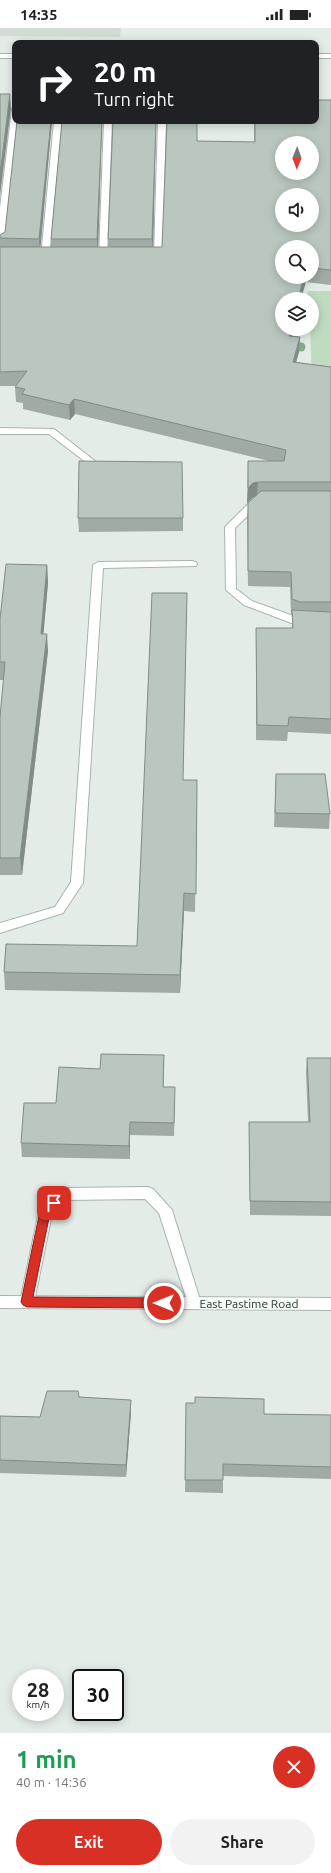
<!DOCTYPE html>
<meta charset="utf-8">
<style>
body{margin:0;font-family:Ubuntu,sans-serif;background:#f2f2f2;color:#222;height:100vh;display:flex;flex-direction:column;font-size:15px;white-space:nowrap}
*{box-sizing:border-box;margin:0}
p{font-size:13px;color:#767676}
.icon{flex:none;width:22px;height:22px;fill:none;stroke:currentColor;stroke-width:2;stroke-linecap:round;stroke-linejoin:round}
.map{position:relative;height:1705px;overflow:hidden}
.side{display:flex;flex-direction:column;background:#fff;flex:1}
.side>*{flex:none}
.top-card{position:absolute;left:12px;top:12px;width:307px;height:84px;border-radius:8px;box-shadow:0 2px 10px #0003;background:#202124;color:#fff;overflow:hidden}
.needle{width:26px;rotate:181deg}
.tools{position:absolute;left:275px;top:108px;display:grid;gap:8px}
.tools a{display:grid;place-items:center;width:44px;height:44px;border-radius:50%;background:#fff;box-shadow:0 2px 10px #0003;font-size:20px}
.speed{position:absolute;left:12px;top:1641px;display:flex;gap:8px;font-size:20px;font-weight:700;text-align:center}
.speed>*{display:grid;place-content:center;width:52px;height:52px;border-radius:50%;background:#fff;box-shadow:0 2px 10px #0003;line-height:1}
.speed small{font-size:10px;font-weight:400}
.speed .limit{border:2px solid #111;border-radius:6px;background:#fff;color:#111}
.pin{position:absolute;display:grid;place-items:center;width:34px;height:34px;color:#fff;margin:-17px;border-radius:8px;box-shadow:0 2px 6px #0006}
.me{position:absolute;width:44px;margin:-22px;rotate:270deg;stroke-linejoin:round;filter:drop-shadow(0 0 3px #0008)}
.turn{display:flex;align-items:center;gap:14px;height:84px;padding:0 16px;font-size:18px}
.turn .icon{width:52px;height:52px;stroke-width:2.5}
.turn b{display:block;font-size:28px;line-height:34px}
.round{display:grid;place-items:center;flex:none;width:42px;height:42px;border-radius:21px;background:#f2f2f2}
.head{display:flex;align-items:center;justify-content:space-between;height:68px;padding:0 16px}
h1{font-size:24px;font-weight:600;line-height:30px;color:#1e9e55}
.cta{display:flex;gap:8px;margin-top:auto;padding:8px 16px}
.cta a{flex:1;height:46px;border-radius:24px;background:#d93025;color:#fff;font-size:16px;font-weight:600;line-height:46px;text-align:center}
.cta a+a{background:#f2f2f2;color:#222}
.status{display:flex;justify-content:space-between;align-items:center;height:28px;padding:0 20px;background:#fff;direction:ltr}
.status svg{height:11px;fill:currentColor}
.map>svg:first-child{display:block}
.built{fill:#d2dcd5}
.green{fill:#bfdbc0}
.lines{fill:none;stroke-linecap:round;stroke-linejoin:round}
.lane-casing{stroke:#a7b4ad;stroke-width:2}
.street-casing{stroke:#a7b4ad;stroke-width:2}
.secondary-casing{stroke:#a3b7ac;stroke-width:2}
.lane{fill:#fff;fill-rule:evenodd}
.street{fill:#fff;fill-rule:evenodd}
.secondary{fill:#fff;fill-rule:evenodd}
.tree{fill:#83a88a}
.wall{fill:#9faba4;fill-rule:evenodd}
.shaded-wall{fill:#828b86}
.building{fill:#b9c7bf;stroke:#828b86;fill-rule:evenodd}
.route{fill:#d93025;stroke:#8d1f18}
.labels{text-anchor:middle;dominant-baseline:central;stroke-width:3;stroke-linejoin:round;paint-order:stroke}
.street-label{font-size:12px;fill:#253c31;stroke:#f4f9f6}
</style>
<div class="status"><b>14:35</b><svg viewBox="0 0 49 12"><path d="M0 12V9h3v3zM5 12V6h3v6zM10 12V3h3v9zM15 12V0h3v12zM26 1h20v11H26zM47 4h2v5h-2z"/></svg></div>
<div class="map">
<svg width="331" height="1705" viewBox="0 0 331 1705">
<rect width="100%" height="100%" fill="#e4ece7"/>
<path class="built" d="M0,0H121L120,9L0,8Z"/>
<path class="green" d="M308,263H331V351L312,350L310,301H312V271H308Z"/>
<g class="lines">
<defs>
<path id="lane" d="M12,81H15V93H18L4,218L0,221V180Z
M54,93H62L49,229L45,232L41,229Z
M104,93H112L107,229L103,232L99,229Z
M158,93H166L162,230L161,232L153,233L149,230L154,227Z
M0,400L54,401L100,437L95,440L92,439L49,406H0Z
M260,470L265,473L264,475L260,476L235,500L236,561L252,573L299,590H331V598L294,596L244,577L226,562L225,499L253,471Z
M192,533L196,534L197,536L196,538L103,540L83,855L63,885L0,905V895L55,879L71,854L93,537L98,534Z
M148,1159L153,1161L172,1182L201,1275L199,1279L194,1281L189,1279L159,1185L145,1171L66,1172L52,1186L34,1274L32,1278L27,1280L22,1278L20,1274L39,1183L58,1162L63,1160Z"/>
<path id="street" d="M0,1268L331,1270V1282L0,1280Z"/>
<path id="secondary" d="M0,26H15V30H0Z
M316,26H331V30H316Z"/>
</defs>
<use href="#lane" class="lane-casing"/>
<use href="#street" class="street-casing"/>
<use href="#secondary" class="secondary-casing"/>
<use href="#lane" class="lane"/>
<use href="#street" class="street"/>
<use href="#secondary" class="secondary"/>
</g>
<circle class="tree" cx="301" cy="319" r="4.5"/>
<path class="wall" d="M331,72V257L306,254L282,301H294L292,308L300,309L299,324L296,334L331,339V706L288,704L287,713L256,712V600H292V586H291L290,559L248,558L247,490L248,475L254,469L252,470L247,475L248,433H269L75,386L70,392L23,381V375L16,374L15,359L16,358H0V207L5,204L17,93H52L40,219H51V211L62,93H102L98,219H108L113,93H156L153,219H162L197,113L254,114V93H316ZM312,219V249H282Z
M78,490H183V503L79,504Z
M47,537L48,555L43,606L48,623L22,847H0V689L4,652H0V591Z
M276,746L330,786L329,801L274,799Z
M183,752H197L195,884L184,883L180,965L5,962L4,944L137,918Z
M164,1027L163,1059L175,1073L174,1108L130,1107V1131L22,1129L21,1115L56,1075Z
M307,1030H331V1188L250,1187L249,1107V1094H308L306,1044Z
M79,1369L131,1384L126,1449L0,1445V1388L40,1389Z
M186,1375L264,1386L331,1387V1451L223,1448V1465L185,1464Z"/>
<path class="shaded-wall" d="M10,66L11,80L0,168V146Z
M51,93H52L40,225L39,211Z
M102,93L98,226L97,211Z
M156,93L153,226L152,211Z
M304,249H306V254L301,271H298Z
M291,301H294L288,323L289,308Z
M300,309L299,324L292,349L293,334Z
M74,371L75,386L70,392L69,377Z
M258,454L257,468L252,470L247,475L248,460L253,455Z
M47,537L48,555L42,623L41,606Z
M47,606L48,623L22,847L20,830Z
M184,865V883L180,965V947Z
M164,1027V1041L163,1073V1059Z
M130,1094V1131L129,1118Z
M131,1372V1384L126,1449V1437Z"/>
<path class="building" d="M0,66H10L0,146Z
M316,72H331V242L312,240V219H282V249H304L298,271H282V301H291L289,308L300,309L293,334L331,339V454H258L253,455L248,460V433H284L286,422L74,371L69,377L22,366L25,361L15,359L27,343L0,344V219H162L167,93H197V113L255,114V93H316ZM282,115H312V145H282ZM282,167H312V197H282Z
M17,93H51L39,211L0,210V207L5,204Z
M62,93H102L97,211H51Z
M113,93H156L152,211H108Z
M79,433L182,434L183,490H78Z
M261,463H331V574H300L292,571L291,544L248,543V475Z
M6,536L47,537L41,606H47L20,830H0V689L5,634H0V591Z
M152,565H187L183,752H197L196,866L184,865L180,947L4,944L6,916L137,918Z
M292,582L331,584V691L289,689L288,698L257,697L256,600H293Z
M276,746H325L330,786L275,785Z
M101,1026L164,1027L163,1059H175L174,1095L130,1094L129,1118L21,1115L24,1075H56L59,1039L100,1041Z
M307,1030H331V1174L250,1173L249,1094H310Z
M47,1363H78L79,1369L131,1372L126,1437L0,1432V1388L40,1389Z
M195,1369L264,1371V1386L331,1387V1439L223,1436V1452H185L186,1375H195Z"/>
<path class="route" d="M54,1170L58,1171L59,1175L50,1185L33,1269L164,1270L168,1272L169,1275L168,1278L164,1280L27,1279L23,1277L21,1274L40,1183L50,1171Z"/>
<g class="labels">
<g class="street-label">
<text x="249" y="1275">East Pastime Road</text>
</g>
</g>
</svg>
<div class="tools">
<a><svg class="needle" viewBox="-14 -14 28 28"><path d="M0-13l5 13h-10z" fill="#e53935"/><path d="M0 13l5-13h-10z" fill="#767676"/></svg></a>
<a><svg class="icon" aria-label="sound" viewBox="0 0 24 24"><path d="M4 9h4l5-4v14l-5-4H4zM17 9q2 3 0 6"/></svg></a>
<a><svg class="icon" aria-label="search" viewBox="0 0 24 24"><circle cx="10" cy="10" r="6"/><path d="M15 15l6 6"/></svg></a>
<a><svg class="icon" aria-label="layers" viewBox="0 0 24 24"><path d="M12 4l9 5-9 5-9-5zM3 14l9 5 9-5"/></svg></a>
</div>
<div class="speed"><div>28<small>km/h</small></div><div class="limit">30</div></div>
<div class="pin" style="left:54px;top:1175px;background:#d93025"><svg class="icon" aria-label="arrive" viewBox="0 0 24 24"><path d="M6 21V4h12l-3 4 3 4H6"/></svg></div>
<svg class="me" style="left:164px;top:1275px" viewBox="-20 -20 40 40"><circle r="17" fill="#d93025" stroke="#fff" stroke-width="3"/><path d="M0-11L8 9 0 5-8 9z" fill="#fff"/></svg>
<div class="top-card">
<div class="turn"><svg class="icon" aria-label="right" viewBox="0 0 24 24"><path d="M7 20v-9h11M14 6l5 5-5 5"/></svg><div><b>20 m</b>Turn right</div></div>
</div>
</div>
<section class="side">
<div class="head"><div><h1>1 min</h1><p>40 m · 14:36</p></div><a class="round" style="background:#d93025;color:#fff"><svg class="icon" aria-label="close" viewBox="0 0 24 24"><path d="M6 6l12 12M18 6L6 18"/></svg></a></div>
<div class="cta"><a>Exit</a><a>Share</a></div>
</section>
